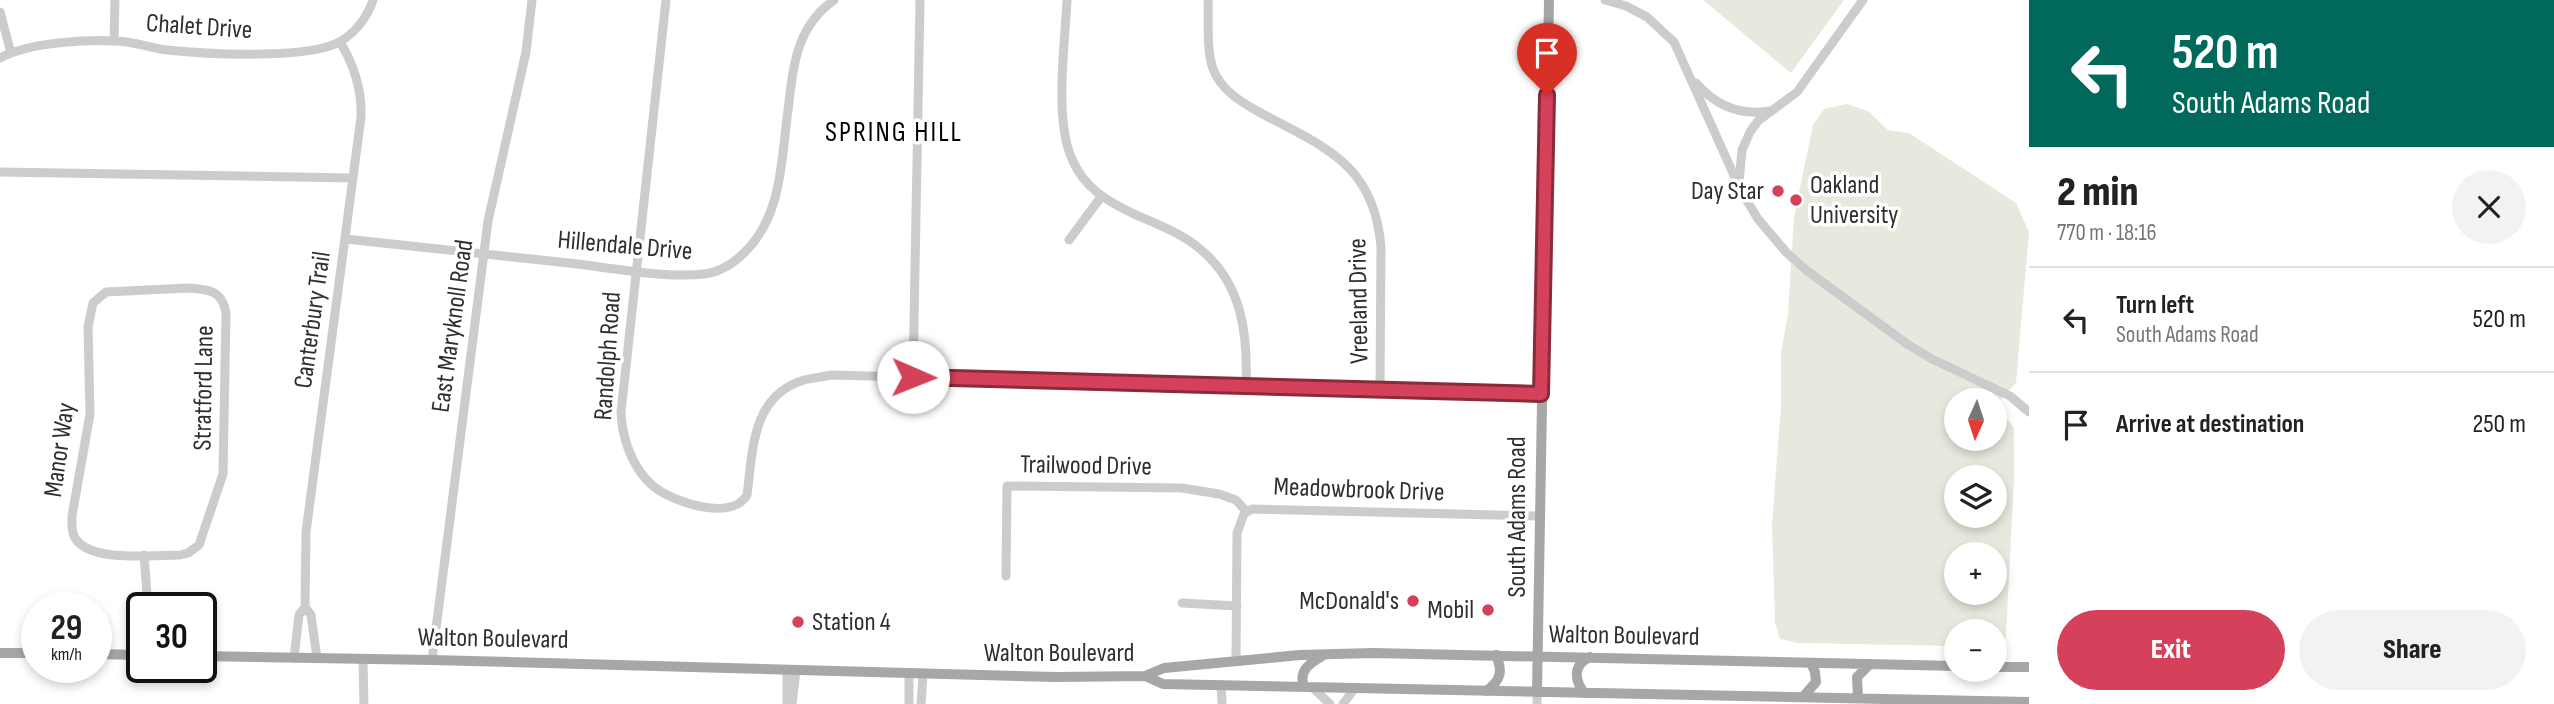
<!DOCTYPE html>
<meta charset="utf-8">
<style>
body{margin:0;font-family:"Sofia Sans Condensed",sans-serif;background:#f2f2f2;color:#222;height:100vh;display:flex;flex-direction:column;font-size:26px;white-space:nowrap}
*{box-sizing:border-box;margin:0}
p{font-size:23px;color:#767676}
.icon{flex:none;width:38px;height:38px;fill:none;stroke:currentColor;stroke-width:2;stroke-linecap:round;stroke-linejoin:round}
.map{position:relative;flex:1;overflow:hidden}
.side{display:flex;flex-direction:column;background:#fff;width:525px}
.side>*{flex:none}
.hud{background:#00695c;color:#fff;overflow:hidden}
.needle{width:46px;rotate:183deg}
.buttons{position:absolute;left:1944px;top:388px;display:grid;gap:14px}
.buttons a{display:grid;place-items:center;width:63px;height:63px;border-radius:50%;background:#fff;box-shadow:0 4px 10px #0003;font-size:35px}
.speed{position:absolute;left:21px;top:592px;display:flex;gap:14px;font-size:35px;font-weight:700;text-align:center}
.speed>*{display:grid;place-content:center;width:91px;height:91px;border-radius:50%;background:#fff;box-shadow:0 4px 10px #0003;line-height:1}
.speed small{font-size:18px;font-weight:400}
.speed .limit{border:4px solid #111;border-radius:10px;background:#fff;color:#111}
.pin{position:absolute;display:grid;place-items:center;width:60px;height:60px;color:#fff;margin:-72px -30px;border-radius:50% 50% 50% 0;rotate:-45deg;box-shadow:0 0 7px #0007}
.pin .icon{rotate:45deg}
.me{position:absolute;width:77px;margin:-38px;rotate:91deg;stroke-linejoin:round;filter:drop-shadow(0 0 5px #0008)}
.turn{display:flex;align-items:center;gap:24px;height:147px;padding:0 28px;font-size:32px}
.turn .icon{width:91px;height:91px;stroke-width:2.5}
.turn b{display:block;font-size:49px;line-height:60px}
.round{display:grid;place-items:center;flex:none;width:74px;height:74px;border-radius:37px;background:#f2f2f2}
.headline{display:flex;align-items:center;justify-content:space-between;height:119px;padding:0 28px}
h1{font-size:42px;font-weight:800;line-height:52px}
.button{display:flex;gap:14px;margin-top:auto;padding:14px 28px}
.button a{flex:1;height:80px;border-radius:42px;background:#d5415a;color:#fff;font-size:28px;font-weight:800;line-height:80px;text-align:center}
.button a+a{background:#f2f2f2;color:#222}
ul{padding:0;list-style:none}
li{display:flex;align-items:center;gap:21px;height:105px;padding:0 28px;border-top:2px solid #e0e0e0}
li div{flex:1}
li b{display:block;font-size:26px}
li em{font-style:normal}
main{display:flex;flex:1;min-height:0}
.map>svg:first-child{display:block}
.green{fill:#e6eade;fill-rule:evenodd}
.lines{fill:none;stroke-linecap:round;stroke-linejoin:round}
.minor{stroke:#ccc;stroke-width:9}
.major{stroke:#a7a7a7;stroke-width:10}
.route-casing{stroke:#8a2a3a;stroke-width:18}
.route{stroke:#d5415a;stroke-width:12}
.poi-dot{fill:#d5415a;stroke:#fff;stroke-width:2.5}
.labels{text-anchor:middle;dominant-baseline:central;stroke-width:7;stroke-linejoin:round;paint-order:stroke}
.street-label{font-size:26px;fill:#2f2f2f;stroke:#fff}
.poi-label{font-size:26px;fill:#2f2f2f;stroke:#fff;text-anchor:end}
.neighbourhood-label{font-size:28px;letter-spacing:2px;fill:#000;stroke:#fff}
</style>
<main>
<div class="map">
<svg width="2029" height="704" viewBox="0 0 2029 704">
<rect width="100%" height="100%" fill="#fff"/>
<path class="green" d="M1703,0H1844L1791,73Z
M1847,104L1868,111L1888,130L1909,133L2016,203L2029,232L2016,383L2000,400V410L2014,428V480L2006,634L2005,642L1995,646V632H1956V646L1798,643L1780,639L1775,622L1772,524L1781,406V352L1788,314L1794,217L1813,125L1824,109ZM1956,401H1995V439H1956ZM1956,478H1995V516H1956ZM1956,555H1995V593H1956Z"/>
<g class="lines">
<path class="minor" d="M666,0L621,412C622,438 632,468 653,486C672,502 731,522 747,495C753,451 751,396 804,380C812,378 822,377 831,375L1541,394
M1067,0C1065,44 1054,119 1072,159C1084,188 1107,201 1134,214C1155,223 1183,234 1200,249C1242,283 1248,334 1246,385
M1208,0C1209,22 1206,48 1213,69C1221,90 1241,102 1259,112C1324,147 1374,163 1381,247L1380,388
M1605,0L1626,6L1647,17L1674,42L1741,191L1758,219L1786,252L1806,270L1907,344L1932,359L2010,396L2029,412
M0,12L11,53
M114,40L115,0
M0,58C28,43 83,39 115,41C133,41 150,48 167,50C205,54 310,60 341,41C356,32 368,16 373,0
M1696,83C1716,106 1740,116 1770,111
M0,172L353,178
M1739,182L1742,150L1750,132L1758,121L1797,92L1863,0
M346,239C423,247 500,256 578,264C616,269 667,278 704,274C720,272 734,263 745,252C781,216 781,165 787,118C793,73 793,29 834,0
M1069,240L1101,197
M188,288C208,289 222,290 226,313L223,474L199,545L188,553L180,555C153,555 98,562 78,542C71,535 72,525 72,516L90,414L88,327L93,303L106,292Z
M913,377L920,0
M144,555L148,607
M1006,576L1007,486L1182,488L1219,494L1236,500L1247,512
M1182,603L1237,606
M305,607L306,532L361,117C362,90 354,65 340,42
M294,658L299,615L305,607L311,615L317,658
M363,660L364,704
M432,660L488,221L526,52L532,0
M1236,661L1237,533L1244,514L1252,509L1539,516
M1221,685L1222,704
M1313,688L1330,704
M787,704V670
M792,704L796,671
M909,704V674
M921,704L923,674
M1343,704L1355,688
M1537,704V692"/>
<path class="major" d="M0,653H37
M96,654L142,655
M201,656L432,660L1057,677L1145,676L1164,668L1300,655L1373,653L1956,666
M1995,667H2029
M1145,676L1163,684L2029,702
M1304,687C1298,670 1310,663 1324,655
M1486,691C1501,681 1503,671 1496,655
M1537,692L1549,0
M1584,693C1574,679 1573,665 1590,657
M1803,697L1816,682L1815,672L1811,663
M1858,698L1857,677L1870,664"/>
</g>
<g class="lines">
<defs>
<path id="route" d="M913,377L1541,394L1547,95"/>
</defs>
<use href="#route" class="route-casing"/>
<use href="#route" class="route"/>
</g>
<g class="poi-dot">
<circle cx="1778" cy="191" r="7"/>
<circle cx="1796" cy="200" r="7"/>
<circle cx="1413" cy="601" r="7"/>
<circle cx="1488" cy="610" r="7"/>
<circle cx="798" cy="622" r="7"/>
</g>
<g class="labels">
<g class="street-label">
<text transform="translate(199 27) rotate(4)">Chalet Drive</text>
<text transform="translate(625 246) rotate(5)">Hillendale Drive</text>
<text transform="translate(1359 301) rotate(-91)">Vreeland Drive</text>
<text transform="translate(313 320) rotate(-82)">Canterbury Trail</text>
<text transform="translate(453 326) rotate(-82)">East Maryknoll Road</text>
<text transform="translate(608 356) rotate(-86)">Randolph Road</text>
<text transform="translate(204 388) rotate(-89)">Stratford Lane</text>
<text transform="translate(60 450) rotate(-82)">Manor Way</text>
<text transform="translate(1086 466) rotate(1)">Trailwood Drive</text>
<text transform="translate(1359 490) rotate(2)">Meadowbrook Drive</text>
<text transform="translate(1517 517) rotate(-90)">South Adams Road</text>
<text transform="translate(1624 636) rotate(1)">Walton Boulevard</text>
<text transform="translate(493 639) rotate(1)">Walton Boulevard</text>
<text x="1059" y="653">Walton Boulevard</text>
</g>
<g class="poi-label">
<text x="1810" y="185" text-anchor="start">Oakland<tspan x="1810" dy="30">University</tspan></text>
<text x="1764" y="191">Day Star</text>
<text x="1399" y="601">McDonald's</text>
<text x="1474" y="610">Mobil</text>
<text x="812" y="622" text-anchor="start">Station 4</text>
</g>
<g class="neighbourhood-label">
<text x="894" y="132">SPRING HILL</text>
</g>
</g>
</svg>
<div class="buttons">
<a><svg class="needle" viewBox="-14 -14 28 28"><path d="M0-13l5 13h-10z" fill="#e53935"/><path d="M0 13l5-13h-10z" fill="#767676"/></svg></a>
<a><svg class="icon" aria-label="layers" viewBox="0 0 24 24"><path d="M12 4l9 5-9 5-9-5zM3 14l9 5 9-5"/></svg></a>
<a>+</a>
<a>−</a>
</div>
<div class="speed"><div>29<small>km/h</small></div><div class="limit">30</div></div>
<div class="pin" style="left:1547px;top:95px;background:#d93025"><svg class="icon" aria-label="arrive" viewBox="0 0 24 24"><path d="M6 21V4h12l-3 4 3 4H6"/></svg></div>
<svg class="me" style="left:913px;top:377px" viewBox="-20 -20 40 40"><circle r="19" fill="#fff"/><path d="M0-13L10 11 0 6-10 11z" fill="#d5415a"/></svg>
</div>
<section class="side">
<div class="hud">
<div class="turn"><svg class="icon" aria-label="left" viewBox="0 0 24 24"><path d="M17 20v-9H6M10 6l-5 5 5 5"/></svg><div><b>520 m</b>South Adams Road</div></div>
</div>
<div class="headline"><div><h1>2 min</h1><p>770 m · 18:16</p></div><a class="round"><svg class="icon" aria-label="close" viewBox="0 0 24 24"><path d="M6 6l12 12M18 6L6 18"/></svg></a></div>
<ul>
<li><svg class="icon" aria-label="left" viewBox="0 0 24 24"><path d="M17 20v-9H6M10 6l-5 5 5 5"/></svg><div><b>Turn left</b><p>South Adams Road</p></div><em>520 m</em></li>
<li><svg class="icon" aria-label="arrive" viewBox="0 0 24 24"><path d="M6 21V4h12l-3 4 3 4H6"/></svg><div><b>Arrive at destination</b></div><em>250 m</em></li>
</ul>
<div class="button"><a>Exit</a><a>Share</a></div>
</section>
</main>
